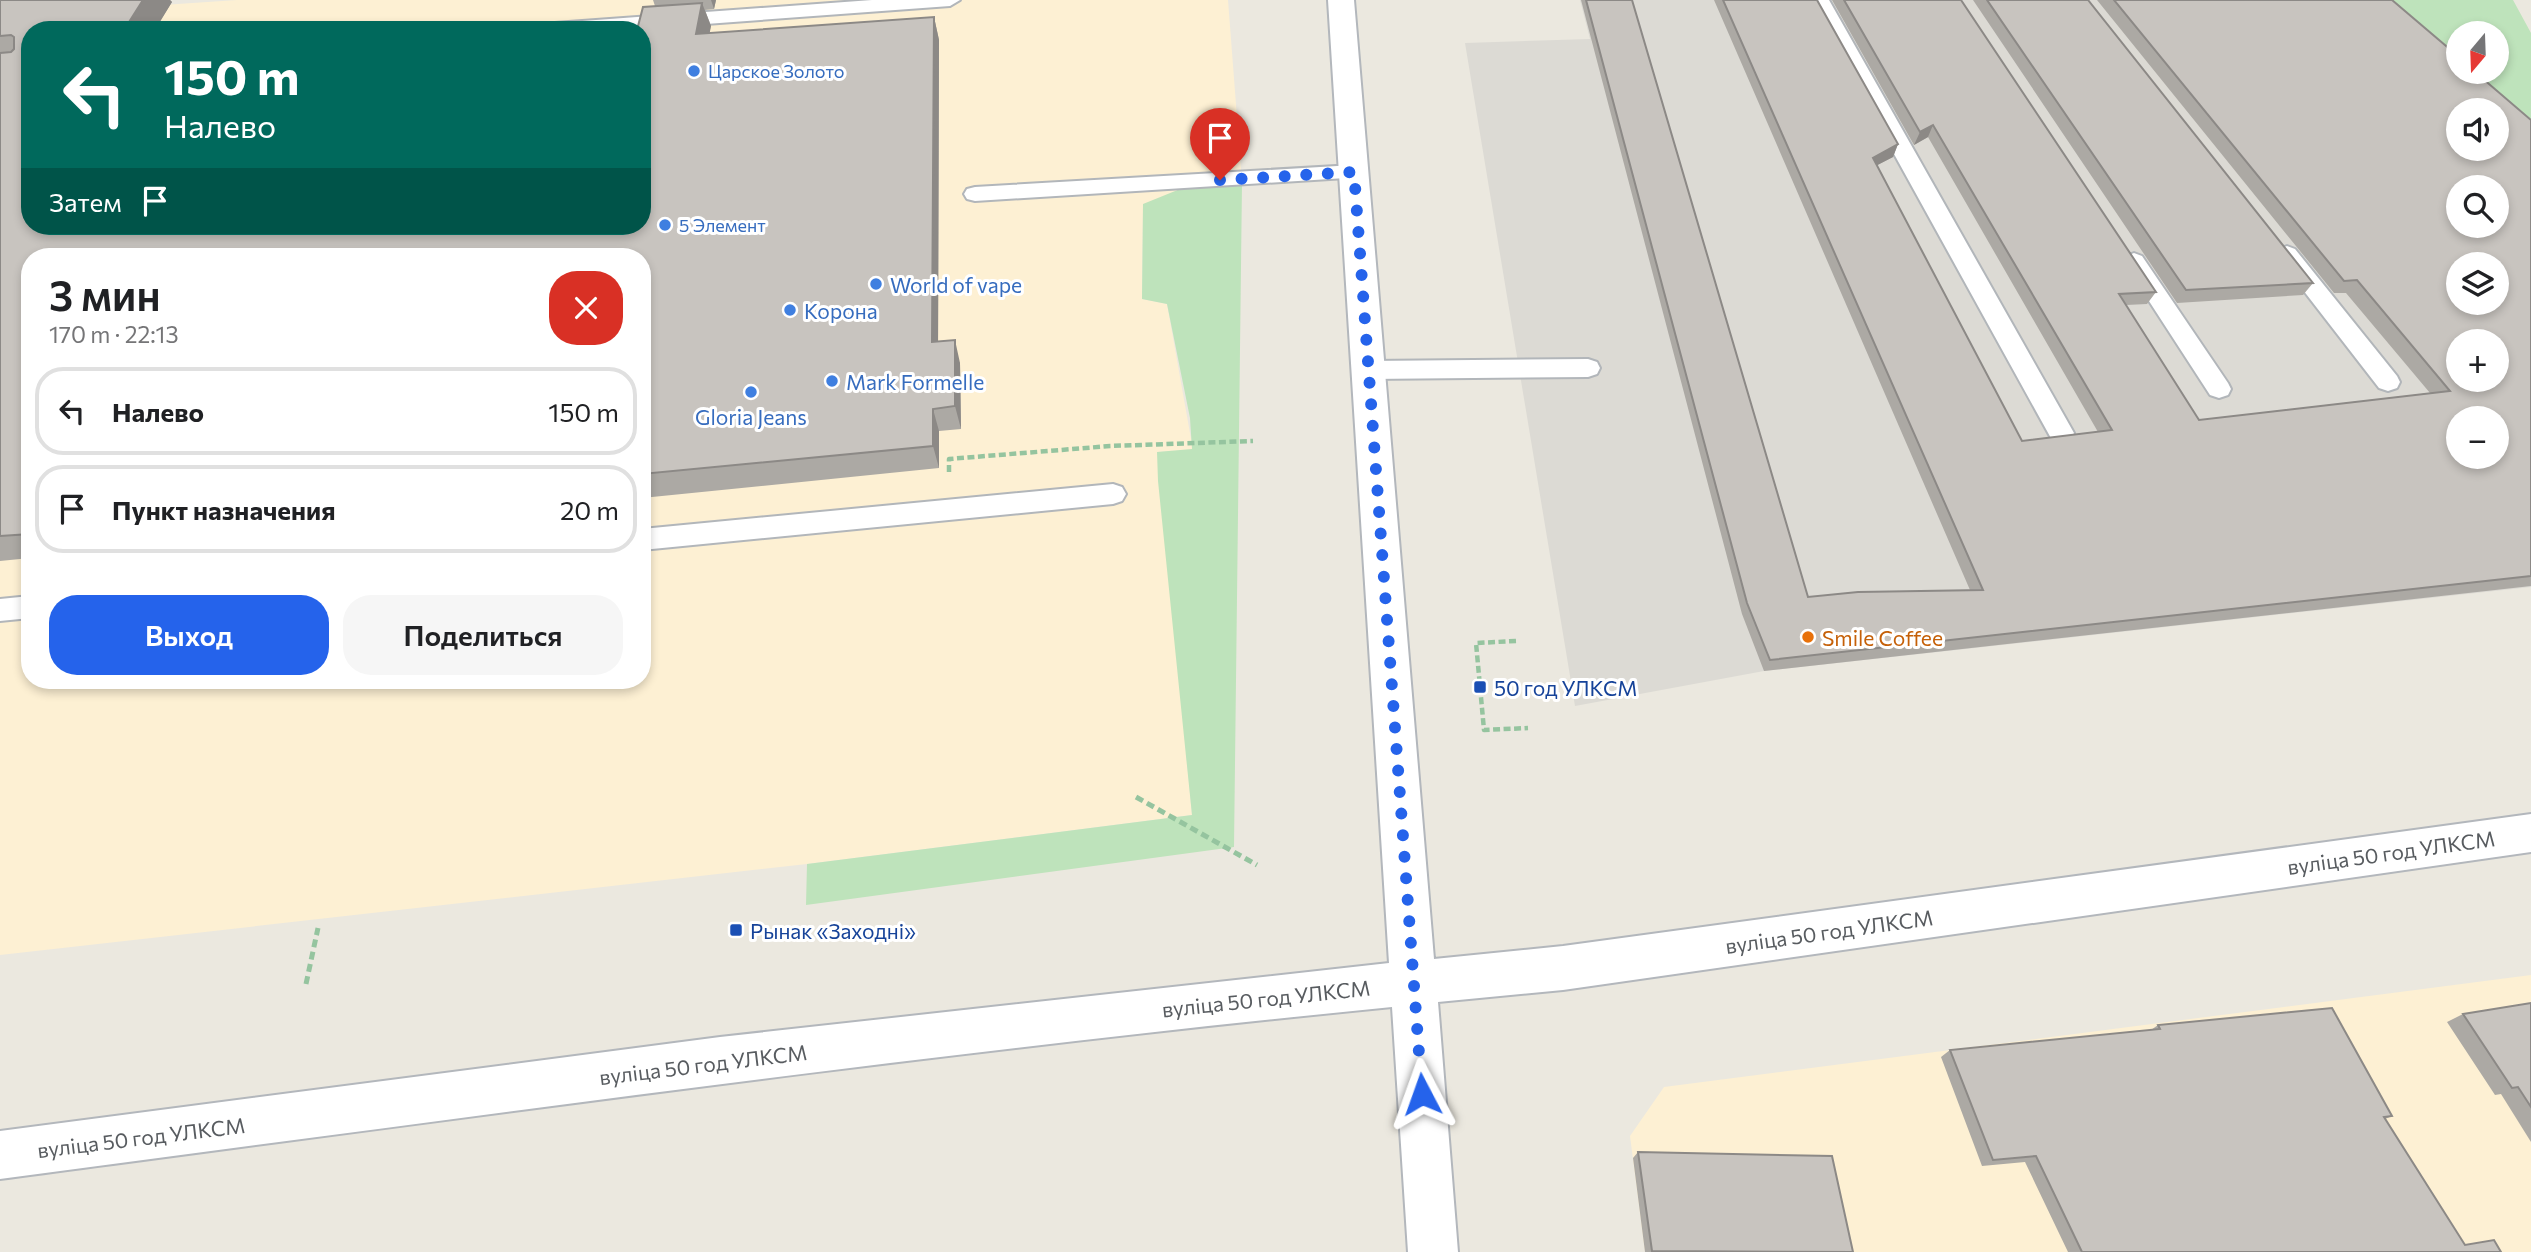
<!DOCTYPE html>
<html lang="ru">
<meta charset="utf-8">
<style>
body{margin:0;font-family:Commissioner,sans-serif;background:#f6f6f6;color:#202124;height:100vh;display:flex;flex-direction:column;font-size:26px;white-space:nowrap}
*{box-sizing:border-box;margin:0}
p{font-size:23px;color:#757577}
.icon{flex:none;width:38px;height:38px;fill:none;stroke:currentColor;stroke-width:2;stroke-linecap:round;stroke-linejoin:round}
.map{position:relative;flex:1;overflow:hidden}
.drawer{position:absolute;left:21px;top:248px;width:630px;height:441px;display:flex;flex-direction:column;background:#fff;border-radius:28px;box-shadow:0 4px 10px #0003}
.drawer>*{flex:none}
.banner{position:absolute;left:21px;top:21px;width:630px;height:214px;border-radius:28px;box-shadow:0 4px 10px #0003;background:#00695c;color:#fff;overflow:hidden}
.needle{width:46px;rotate:199deg}
.tools{position:absolute;left:2446px;top:21px;display:grid;gap:14px}
.tools a{display:grid;place-items:center;width:63px;height:63px;border-radius:50%;background:#fff;box-shadow:0 4px 10px #0003;font-size:35px}
.pin{position:absolute;display:grid;place-items:center;width:60px;height:60px;color:#fff;margin:-72px -30px;border-radius:50% 50% 50% 0;rotate:-45deg;box-shadow:0 0 7px #0007}
.pin .icon{rotate:45deg}
.me{position:absolute;width:77px;margin:-38px;rotate:356deg;stroke-linejoin:round;filter:drop-shadow(0 0 5px #0008)}
.turn{display:flex;align-items:center;gap:24px;height:147px;padding:0 28px;font-size:32px}
.turn .icon{width:91px;height:91px;stroke-width:2.5}
.turn b{display:block;font-size:49px;line-height:60px}
.then{display:flex;align-items:center;height:66px;padding:0 28px;background:#0003;gap:14px;font-size:26px}
.round{display:grid;place-items:center;flex:none;width:74px;height:74px;border-radius:28px;background:#f6f6f6}
.head{display:flex;align-items:center;justify-content:space-between;height:119px;padding:0 28px}
h1{font-size:42px;font-weight:600;line-height:52px}
.button{display:flex;gap:14px;margin-top:auto;padding:14px 28px}
.button a{flex:1;height:80px;border-radius:28px;background:#2563eb;color:#fff;font-size:28px;font-weight:600;line-height:80px;text-align:center}
.button a+a{background:#f6f6f6;color:#202124}
ul{padding:0;list-style:none}
li{display:flex;align-items:center;gap:21px;height:88px;margin:0 14px 10px;padding:0 14px;border:4px solid #e0e0e0;border-radius:28px}
li div{flex:1}
li b{display:block;font-size:26px}
li em{font-style:normal}
.map>svg:first-child{display:block}
.commercial{fill:#fdf0d3;fill-rule:evenodd}
.industrial{fill:#dcdad4;fill-rule:evenodd}
.green{fill:#bee3bb;fill-rule:evenodd}
.lines{fill:none;stroke-linecap:round;stroke-linejoin:round}
.lane-casing{stroke:#b2b6ba;stroke-width:4}
.secondary-casing{stroke:#b3b7bc;stroke-width:4}
.path-far1{stroke:#95c49f;stroke-width:4.5;stroke-dasharray:7 3.5;stroke-linecap:butt}
.path{stroke:#95c49f;stroke-width:5;stroke-dasharray:8 4.5;stroke-linecap:butt}
.lane{fill:#fff;fill-rule:evenodd}
.secondary{fill:#fff;fill-rule:evenodd}
.wall{fill:#aca9a4}
.shaded-wall{fill:#8c8986}
.building{fill:#c8c4bf;stroke:#8c8986;stroke-width:2;fill-rule:evenodd}
.route{stroke:#2563eb;stroke-width:12;stroke-dasharray:0 21.6}
.shop-dot{fill:#3f7fe0;stroke:#fff;stroke-width:2.5}
.food-dot{fill:#e8710a;stroke:#fff;stroke-width:2.5}
.transit-dot{fill:#1a4fb4;stroke:#fff;stroke-width:2.5}
.labels{text-anchor:middle;dominant-baseline:central;stroke-width:6;stroke-linejoin:round;paint-order:stroke}
.far-shop-label{font-size:18px;fill:#366cbe;stroke:#fff;text-anchor:start}
.shop-label{font-size:21px;fill:#366cbe;stroke:#fff;text-anchor:start}
.food-label{font-size:21px;fill:#c56008;stroke:#fff;text-anchor:start}
.transit-label{font-size:21px;fill:#164399;stroke:#fff;text-anchor:start}
.street-label{font-size:21px;fill:#585c60;stroke:#fff}
</style>
<div class="map">
<svg width="2531" height="1252" viewBox="0 0 2531 1252">
<rect width="100%" height="100%" fill="#ebe8df"/>
<path class="commercial" d="M237,0H1228L1242,183L1143,205L1142,299L1167,304L1193,450L1158,452L1192,815L807,864L0,955V16ZM30,30H642V226H30ZM30,257H642V681H30Z
M2531,975V1252H1645L1630,1136L1664,1087Z"/>
<path class="industrial" d="M1580,0H2369L2459,110V149H2497L2531,142V587L1764,671L1575,706L1465,43L1590,39ZM2459,187H2497V226H2459ZM2459,264H2497V303H2459ZM2459,341H2497V380H2459ZM2459,418H2497V457H2459Z"/>
<path class="green" d="M2369,0H2513L2531,33V142ZM2459,33H2497V72H2459Z
M1242,183L1234,847L806,905L807,864L1192,815L1158,481L1157,452L1192,449L1190,418L1167,304L1142,299L1143,204L1185,187Z"/>
<g class="lines">
<defs>
<path id="lane" d="M872,0H960L950,6L624,30H531L541,24Z
M1809,0H1829L2074,433L2070,440L2061,442L2052,440Z
M1354,165L1362,167L1365,172L1362,177L975,201L967,199L964,194L967,189L975,187Z
M2287,246L2295,249L2397,376L2400,382L2397,388L2388,391L2379,388L2279,259L2276,254L2279,249Z
M2134,253L2142,256L2228,383L2231,389L2228,395L2219,398L2210,395L2123,261L2126,256Z
M1588,359L1597,362L1600,368L1597,374L1588,377L1368,379L1359,376L1356,370L1359,364L1368,361Z
M1113,484L1122,487L1126,494L1122,501L1113,504L642,550V529Z
M30,596V618L0,621V599Z"/>
<path id="secondary" d="M1328,0H1354L1434,959L1563,946L2531,814V852L1563,990L1438,1002L1458,1252H1408L1392,1007C927,1053 463,1118 0,1179V1131L720,1037L1389,963Z"/>
</defs>
<use href="#lane" class="lane-casing"/>
<use href="#secondary" class="secondary-casing"/>
<path class="path-far1" d="M949,472V459L1110,446L1253,441
M1516,641L1476,643L1484,730L1528,728"/>
<path class="path" d="M1136,797L1257,865
M306,984L318,928"/>
<use href="#lane" class="lane"/>
<use href="#secondary" class="secondary"/>
</g>
<path class="wall" d="M0,0H170L172,2L30,226H642L655,6L653,0H716L714,9L705,10L711,26L709,33L934,17L939,40L938,342L960,363L961,429L939,431V468L642,498V257H30V558L0,561Z
M1581,0H1632L1808,597L1970,590L1714,0H1817L1898,144L1893,157L1877,165L2022,441L2098,432L1928,137L1914,145L1832,0H1961L2156,292L2147,304L2126,305L2199,420L2430,393L2346,293H2334L2097,0H2392L2531,120V586L1764,671L1742,614Z
M1973,0H2088L2313,283L2303,295L2177,303Z
M2531,1003V1142L2501,1094L2495,1095L2447,1022L2463,1014Z
M2158,1025L2392,1116L2385,1119L2465,1245L2501,1252H2068L2025,1162L1982,1166L1941,1057L1950,1050L2151,1030Z
M1638,1152L1853,1252H1645L1633,1158Z"/>
<path class="shaded-wall" d="M143,0H170L172,2L155,30H124Z
M711,0H716L714,9Z
M702,3L711,26L705,58L696,34Z
M934,17L939,40L938,365L932,342Z
M1933,125L1928,137L1914,145L1920,132Z
M1898,144L1893,157L1868,170L1873,158Z
M955,340L960,363L961,429L955,406Z
M933,409L939,431V468L933,446Z"/>
<path class="building" d="M0,0H143L124,30H30V226H642V30H637L643,7L702,3L696,34L934,17L932,342L955,340V406L933,409V446L642,474V257H30V534L0,536V53L11,52L14,49V37L11,35L0,36Z
M1586,0H1632L1808,597L1858,592L1983,590L1723,0H1817L1898,144L1873,158L2022,441L2112,430L1933,125L1920,132L1844,0H1961L2156,292L2119,294L2199,420L2450,391L2357,280L2344,281L2114,0H2392L2459,57V72H2475L2531,120V576L1770,660L1747,603ZM2459,110H2497V149H2459ZM2459,187H2497V226H2459ZM2459,264H2497V303H2459ZM2459,341H2497V380H2459ZM2459,418H2497V457H2459Z
M1987,0H2088L2313,283L2186,290Z
M30,536V545H26Z
M2531,1003V1107L2518,1087L2512,1088L2463,1014Z
M2332,1008L2392,1116L2384,1117L2465,1245L2494,1240L2501,1252H2082L2036,1156L1993,1160L1950,1050L2160,1029L2158,1025Z
M1638,1152L1832,1156L1853,1252L1652,1251Z"/>
<g class="lines">
<path class="route" d="M1220,180L1354,172L1422,1094"/>
</g>
<g class="shop-dot">
<circle cx="694" cy="71" r="7"/>
<circle cx="665" cy="225" r="7"/>
<circle cx="876" cy="284" r="7"/>
<circle cx="790" cy="310" r="7"/>
<circle cx="832" cy="381" r="7"/>
<circle cx="751" cy="392" r="7"/>
</g>
<circle class="food-dot" cx="1808" cy="637" r="7"/>
<g class="transit-dot">
<rect x="1473" y="680" width="14" height="14" rx="3.5"/>
<rect x="729" y="923" width="14" height="14" rx="3.5"/>
</g>
<g class="labels">
<g class="far-shop-label">
<text x="708" y="71">Царское Золото</text>
<text x="679" y="225">5 Элемент</text>
</g>
<g class="shop-label">
<text x="890" y="284">World of vape</text>
<text x="804" y="310">Корона</text>
<text x="846" y="381">Mark Formelle</text>
<text x="751" y="416" text-anchor="middle">Gloria Jeans</text>
</g>
<g class="food-label">
<text x="1822" y="637">Smile Coffee</text>
</g>
<g class="transit-label">
<text x="1494" y="687">50 год УЛКСМ</text>
<text x="750" y="930">Рынак «Заходні»</text>
</g>
<g class="street-label">
<text transform="translate(2391 852) rotate(-8)">вуліца 50 год УЛКСМ</text>
<text transform="translate(1829 931) rotate(-8)">вуліца 50 год УЛКСМ</text>
<text transform="translate(1266 998) rotate(-6)">вуліца 50 год УЛКСМ</text>
<text transform="translate(703 1064) rotate(-7)">вуліца 50 год УЛКСМ</text>
<text transform="translate(141 1137) rotate(-7)">вуліца 50 год УЛКСМ</text>
</g>
</g>
</svg>
<div class="tools">
<a><svg class="needle" viewBox="-14 -14 28 28"><path d="M0-13l5 13h-10z" fill="#e53935"/><path d="M0 13l5-13h-10z" fill="#757577"/></svg></a>
<a><svg class="icon" aria-label="sound" viewBox="0 0 24 24"><path d="M4 9h4l5-4v14l-5-4H4zM17 9q2 3 0 6"/></svg></a>
<a><svg class="icon" aria-label="search" viewBox="0 0 24 24"><circle cx="10" cy="10" r="6"/><path d="M15 15l6 6"/></svg></a>
<a><svg class="icon" aria-label="layers" viewBox="0 0 24 24"><path d="M12 4l9 5-9 5-9-5zM3 14l9 5 9-5"/></svg></a>
<a>+</a>
<a>−</a>
</div>
<div class="pin" style="left:1220px;top:180px;background:#d93025"><svg class="icon" aria-label="arrive" viewBox="0 0 24 24"><path d="M6 21V4h12l-3 4 3 4H6"/></svg></div>
<svg class="me" style="left:1422px;top:1094px" viewBox="-20 -20 40 40"><path d="M0-17L14 15 0 8-14 15z" fill="#2563eb" stroke="#fff" stroke-width="4"/></svg>
<div class="banner">
<div class="turn"><svg class="icon" aria-label="left" viewBox="0 0 24 24"><path d="M17 20v-9H6M10 6l-5 5 5 5"/></svg><div><b>150 m</b>Налево</div></div>
<div class="then">Затем<svg class="icon" aria-label="arrive" viewBox="0 0 24 24"><path d="M6 21V4h12l-3 4 3 4H6"/></svg></div>
</div>
<section class="drawer">
<div class="head"><div><h1>3 мин</h1><p>170 m · 22:13</p></div><a class="round" style="background:#d93025;color:#fff"><svg class="icon" aria-label="close" viewBox="0 0 24 24"><path d="M6 6l12 12M18 6L6 18"/></svg></a></div>
<ul>
<li><svg class="icon" aria-label="left" viewBox="0 0 24 24"><path d="M17 20v-9H6M10 6l-5 5 5 5"/></svg><div><b>Налево</b></div><em>150 m</em></li>
<li><svg class="icon" aria-label="arrive" viewBox="0 0 24 24"><path d="M6 21V4h12l-3 4 3 4H6"/></svg><div><b>Пункт назначения</b></div><em>20 m</em></li>
</ul>
<div class="button"><a>Выход</a><a>Поделиться</a></div>
</section>
</div>
